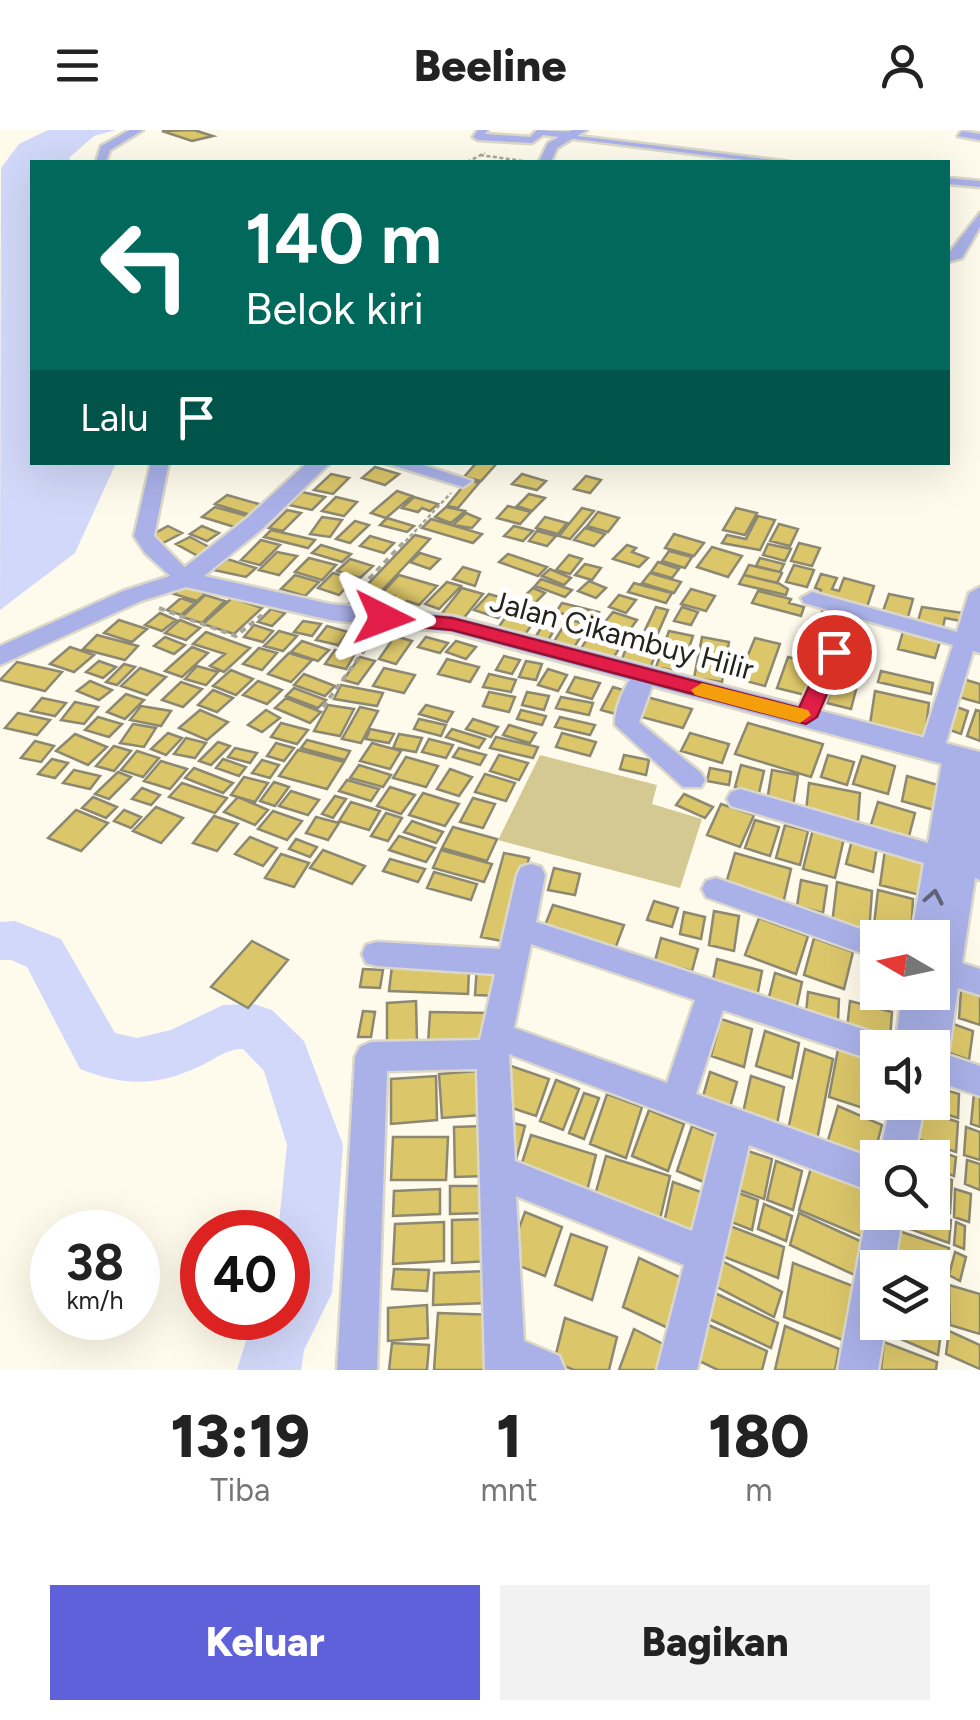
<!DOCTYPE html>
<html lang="id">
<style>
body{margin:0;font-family:Figtree,sans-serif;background:#f2f2f2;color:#222;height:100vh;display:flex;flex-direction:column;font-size:38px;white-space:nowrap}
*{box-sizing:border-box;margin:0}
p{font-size:32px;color:#767676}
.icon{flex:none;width:55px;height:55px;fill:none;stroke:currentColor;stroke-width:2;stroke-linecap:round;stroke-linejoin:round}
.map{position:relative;height:1240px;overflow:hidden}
.side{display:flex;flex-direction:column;background:#fff;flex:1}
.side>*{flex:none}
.guide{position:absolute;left:30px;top:30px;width:920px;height:305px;border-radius:0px;box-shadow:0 10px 40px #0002;background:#00695c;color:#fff;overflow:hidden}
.needle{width:65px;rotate:279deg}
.tools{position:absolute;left:860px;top:790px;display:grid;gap:20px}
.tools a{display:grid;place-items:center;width:90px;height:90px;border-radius:0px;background:#fff;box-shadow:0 10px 40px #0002;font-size:50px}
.speed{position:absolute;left:30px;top:1080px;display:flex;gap:20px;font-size:50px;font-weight:700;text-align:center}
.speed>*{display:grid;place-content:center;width:130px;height:130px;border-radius:50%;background:#fff;box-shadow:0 10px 40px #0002;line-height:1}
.speed small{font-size:25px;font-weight:400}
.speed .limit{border:15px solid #d22;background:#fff;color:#111}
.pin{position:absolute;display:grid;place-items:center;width:85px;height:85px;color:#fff;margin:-42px;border:5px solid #fff;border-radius:50%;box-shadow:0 2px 10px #0007}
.me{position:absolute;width:110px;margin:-55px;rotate:93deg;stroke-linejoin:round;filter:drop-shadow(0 0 8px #0008)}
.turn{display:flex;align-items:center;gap:35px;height:210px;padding:0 50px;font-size:45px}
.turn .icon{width:130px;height:130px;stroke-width:2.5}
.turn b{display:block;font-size:70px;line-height:85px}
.then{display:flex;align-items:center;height:95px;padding:0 50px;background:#0003;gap:20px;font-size:38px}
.eta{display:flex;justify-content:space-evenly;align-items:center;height:170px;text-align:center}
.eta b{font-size:60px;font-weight:800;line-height:70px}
.button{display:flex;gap:20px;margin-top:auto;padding:20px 50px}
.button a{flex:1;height:115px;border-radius:0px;background:#5e61d9;color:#fff;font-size:40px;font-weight:800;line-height:115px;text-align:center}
.button a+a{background:#f2f2f2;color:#222}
header{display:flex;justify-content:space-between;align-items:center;height:130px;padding:0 50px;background:#fff;font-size:45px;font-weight:800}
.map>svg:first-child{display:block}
.green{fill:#d5c993}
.water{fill:#d2d8f9}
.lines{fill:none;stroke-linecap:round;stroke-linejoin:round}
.river{fill:#d2d8f9;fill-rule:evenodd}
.building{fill:#dbc66a;stroke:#8d8871;stroke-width:2.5}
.minor-casing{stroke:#dbd8ca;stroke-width:5}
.tertiary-casing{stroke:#dbd8ca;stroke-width:5}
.path-far1{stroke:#a9a69a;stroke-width:2.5;stroke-dasharray:4 2.5;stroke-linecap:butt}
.path{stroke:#a9a69a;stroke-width:4;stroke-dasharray:6 5;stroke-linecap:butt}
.minor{fill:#a9b1e8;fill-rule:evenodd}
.tertiary{fill:#a9b1e8;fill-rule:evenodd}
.oneway{stroke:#606377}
.route{fill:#e11d48;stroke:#92132f;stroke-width:2.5}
.slow{fill:#f59e0b}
.labels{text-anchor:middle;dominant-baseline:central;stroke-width:10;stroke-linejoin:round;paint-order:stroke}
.street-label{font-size:30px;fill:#25231a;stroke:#fff}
</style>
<header><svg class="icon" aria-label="menu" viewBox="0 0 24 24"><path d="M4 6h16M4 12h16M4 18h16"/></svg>Beeline<svg class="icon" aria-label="person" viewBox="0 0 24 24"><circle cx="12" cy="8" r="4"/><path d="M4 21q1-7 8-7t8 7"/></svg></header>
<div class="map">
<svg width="980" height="1240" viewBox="0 0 980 1240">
<rect width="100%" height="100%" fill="#fefbec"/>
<path class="green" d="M540,625L657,655L652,674L702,689L680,758L498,710Z"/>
<path class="water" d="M48,0H116L94,6L70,27L69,32H32V332L116,333L75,423L0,480L1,38L19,14Z"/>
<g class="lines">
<path class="river" d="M15,791L61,809L115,903L137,908L171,900L223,875L254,874L272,880L304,911L343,1015L332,1163L304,1220L301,1240H237L253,1188H288V1102H278L287,1015L264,941L243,919C225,919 216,929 200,936C156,957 125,956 80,939L27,837L11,830H0V792Z"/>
</g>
<path class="building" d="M194,0L213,6L192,11L162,1Z
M477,332H498L481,351L464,347Z
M375,337L399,344L385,355L362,348Z
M331,344L349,348L333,364L314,360Z
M522,344L546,351L537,360L512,354Z
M586,346L601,350L590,363L574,359Z
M468,350L479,353L458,378L447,376Z
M397,361L412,366L386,388L371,383Z
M302,362L325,367L312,380L289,375Z
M529,364L545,368L532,381L517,376Z
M227,365L266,376L254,386L215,374Z
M336,367L357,372L344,386L322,381Z
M414,367L438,374L430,381L422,378L418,382L402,378Z
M508,376L531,382L520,394L497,388Z
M215,377L251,387L238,398L202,387Z
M446,377L465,381L451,393L435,387Z
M582,378L594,381L570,409L559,406Z
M736,378L757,383L745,405L723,400Z
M287,380L301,383L283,401L269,398Z
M598,382L619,388L608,402L587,396Z
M466,383L480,389L472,398L453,395Z
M758,386L775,390L760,420L722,413L727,405L746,409Z
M322,387L342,390L330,407L310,404Z
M545,387L567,393L558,404L536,398Z
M387,388L414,396L407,402L380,395Z
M431,389L482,404L473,413L422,398Z
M355,391L369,395L350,413L336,409Z
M779,394L798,399L790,416L770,411Z
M168,396L182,403L161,414L148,407Z
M202,396L219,403L207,411L190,404Z
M514,396L533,401L523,411L504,406Z
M585,398L605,404L594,416L574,410Z
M271,400L315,410L308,418L264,407Z
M537,401L556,406L547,416L529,411Z
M674,404L704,413L694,426L665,418Z
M415,405L430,409L363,481L347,476Z
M370,406L394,413L384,423L360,416Z
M190,407L211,418L198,426L176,414Z
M261,410L280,415L260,435L241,430Z
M799,413L820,418L812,436L791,431Z
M768,414L791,419L785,431L763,425Z
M321,415L351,424L342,432L312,423Z
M627,415L636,418L632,422L648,428L639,437L613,429Z
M712,417L742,426L728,447L697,437Z
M669,421L692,427L685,438L662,431Z
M277,422L297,426L279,445L259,440Z
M420,423L440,429L430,439L410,432Z
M508,424L547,437L538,446L499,432Z
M569,425L582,429L570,444L556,440Z
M309,428L336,435L322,450L295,442Z
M760,428L784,434L780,442L756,436Z
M227,429L256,438L246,447L214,440Z
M350,429L373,436L360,448L337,441Z
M658,432L679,439L672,448L651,442Z
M585,434L601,438L592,450L575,445Z
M749,435L780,442L782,443L777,453L744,445Z
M794,435L814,440L807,457L786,452Z
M463,437L480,442L475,456L453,449Z
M550,439L571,448L564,455L542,446Z
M333,443L354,449L339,465L318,458Z
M650,443L681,452L674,463L642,453Z
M821,444L837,448L832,459L839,461L844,448L874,456L866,480L818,467L821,460L815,458Z
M295,445L319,452L305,466L281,459Z
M399,445L437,456L419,475L407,471L402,476L388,471L394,466L382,463Z
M744,445L778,453L788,459L786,465L739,454Z
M541,449L572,460L565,467L535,456Z
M589,451L606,458L596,468L578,461Z
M447,452L461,456L439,479L425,474Z
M634,453L641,455L672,463L666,473L628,462Z
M183,456L206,463L197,471L174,464Z
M462,458L483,464L463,489L442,483Z
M533,458L545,463L530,478L517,473Z
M691,459L715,466L706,481L681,474Z
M758,461L791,469L789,473L804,477L801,486L752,473Z
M489,464L513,471L498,488L474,480Z
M889,464L913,469L908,487L883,481Z
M205,465L225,471L202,493L182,487Z
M619,465L636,470L626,483L609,477Z
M181,468L195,473L181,485L167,480Z
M232,468L262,478L234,504L203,494Z
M562,473L599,482L593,492L556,482Z
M656,477L668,480L658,503L645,500Z
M682,477L698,482L691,495L674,491Z
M824,477L849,484L843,499L818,492Z
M922,477L963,483L961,491L945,488L943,497L918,491Z
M271,479L285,483L272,496L258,492Z
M511,480L537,487L524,506L497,499Z
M613,482L637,490L626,505L601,497Z
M160,483L176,490L162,501L145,495Z
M547,489L559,492L547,512L534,509Z
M568,489L588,495L573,519L553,513Z
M119,490L147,499L132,512L104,503Z
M180,490L200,498L186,510L165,503Z
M303,491L321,494L312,506L294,502Z
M818,492L842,498L837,511L813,505Z
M254,495L273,501L263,512L244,507Z
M327,496L348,502L338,515L316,510Z
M847,496L869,501L864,514L843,508Z
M353,497L375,502L361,521L339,516Z
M904,498L941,508L935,528L898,519Z
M279,501L297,506L283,521L264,516Z
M669,501L693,506L681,542L656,537Z
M206,502L250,518L224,542L210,536L225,524L193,514Z
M591,503L623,512L611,532L578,523Z
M97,505L138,516L125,530L83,519Z
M395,506L412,511L396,534L379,529Z
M165,507L185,515L174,524L154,516Z
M426,507L448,513L440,523L418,517Z
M702,507L729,512L722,552L694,548Z
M755,508L780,514L765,556L738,549Z
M302,511L329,520L318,531L291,522Z
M456,511L476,517L466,529L446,522Z
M628,513L657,520L651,536L622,529Z
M70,517L94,525L74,542L50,534Z
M192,517L208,523L182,547L165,541Z
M259,518L277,523L262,540L243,534Z
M335,520L355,524L346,539L325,534Z
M289,523L312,530L291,552L268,544Z
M504,526L520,530L512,544L496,540Z
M360,527L375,531L358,554L343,550Z
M788,527L824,536L813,567L777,558Z
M447,529L479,537L470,552L438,544Z
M99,531L116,537L103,548L86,542Z
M526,531L542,534L536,550L519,547Z
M17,532L62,542L45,561L0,550Z
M124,534L135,537L117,555L106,552Z
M197,536L218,542L206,555L185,549Z
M140,538L166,547L147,565L121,556Z
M384,538L415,545L404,563L373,556Z
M548,539L567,545L558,561L538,555Z
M231,540L253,549L236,565L213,556Z
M881,541L933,553L931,564L878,552Z
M836,542L859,548L851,579L827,573Z
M304,544L335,556L325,566L294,555Z
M489,544L516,550L511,562L483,557Z
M575,547L600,553L592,569L567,562Z
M963,549L980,554V573L959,567Z
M90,551L112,560L99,570L77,561Z
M258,551L282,560L267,574L243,565Z
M181,552L202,559L183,577L162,570Z
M341,555L383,563L377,576L334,569Z
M613,557L630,562L619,585L601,580Z
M294,558L326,570L318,578L286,566Z
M213,560L233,568L217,582L198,575Z
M875,561L929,573L925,607L870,594Z
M489,562L515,567L509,582L483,576Z
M527,562L549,566L544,580L522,575Z
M126,564L144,570L125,589L107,582Z
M643,566L692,579L683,598L634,585Z
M561,567L593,573L589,585L556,578Z
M42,568L66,573L55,586L31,581Z
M286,568L321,582L310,593L275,578Z
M75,572L98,577L84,594L61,590Z
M328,575L354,579L340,606L314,601Z
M426,575L453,582L447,592L419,584Z
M951,575L968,581L961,604L944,598Z
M141,576L171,581L161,596L130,590Z
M360,577L378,581L361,613L342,609Z
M200,580L228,592L207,610L179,598Z
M266,580L280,588L262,602L248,595Z
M521,580L546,586L542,595L517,589Z
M976,580L980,581V611L967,606Z
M18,583L50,590L37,605L5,598Z
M98,587L122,594L109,607L85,600Z
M560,587L595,595L590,605L555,597Z
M419,589L446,595L441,606L414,599Z
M473,589L498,597L491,607L466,599Z
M281,593L308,600L297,614L271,607Z
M748,593L823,614L811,647L735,624Z
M133,594L156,598L144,617L120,613Z
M509,595L536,603L530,613L503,605Z
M370,599L394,604L389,613L366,609Z
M452,599L485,609L479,618L446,607Z
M168,603L182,608L166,625L151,619Z
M562,603L596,612L590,626L556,617Z
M690,603L729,614L722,633L681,621Z
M75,604L107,617L88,635L56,621Z
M399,604L422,608L416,622L393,618Z
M496,607L538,617L533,628L490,618Z
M186,608L206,613L195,628L174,624Z
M429,609L453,615L446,628L422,622Z
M307,610L350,621L345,630L301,618Z
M35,611L54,616L41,632L21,628Z
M218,612L230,616L211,635L199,631Z
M276,613L294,618L284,631L267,626Z
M372,613L401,621L390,639L360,631Z
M114,616L131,621L114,641L96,636Z
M235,618L257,623L250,633L228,627Z
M459,618L486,625L480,635L453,627Z
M298,620L344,632L327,659L279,646Z
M137,621L159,628L143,647L121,640Z
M499,625L528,633L519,650L490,641Z
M624,625L649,630L646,645L620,639Z
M828,625L854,632L847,655L821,647Z
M862,626L895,636L888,664L853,654Z
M406,627L438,636L426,657L393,648Z
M52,629L68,633L55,648L38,644Z
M223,629L246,637L239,646L216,638Z
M262,630L279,635L270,648L252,643Z
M161,631L187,639L170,659L144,651Z
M359,635L391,645L383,657L350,648Z
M741,635L764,641L759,663L735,657Z
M194,638L233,653L223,663L185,648Z
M710,638L731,642L729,655L707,651Z
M450,639L472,647L459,666L437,659Z
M74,640L100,646L90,659L63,653Z
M772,640L798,645L793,676L767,671Z
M118,642L131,647L109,669L95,664Z
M485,644L515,653L506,671L475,662Z
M907,646L941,656L937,681L902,671Z
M244,647L268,653L255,672L231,665Z
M347,650L379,659L371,671L339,661Z
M274,652L289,657L275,676L260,671Z
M182,653L227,668L215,683L169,667Z
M809,653L860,663L858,691L806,681Z
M390,657L415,665L401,684L377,676Z
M142,658L160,665L151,675L132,669Z
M291,661L319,670L308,685L279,676Z
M423,663L459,674L445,696L409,685Z
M684,664L713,677L705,688L676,675Z
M335,666L346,669L333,688L322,684Z
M93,667L117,677L106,688L82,678Z
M238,667L268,680L255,695L224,682Z
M473,668L495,674L483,698L460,692Z
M351,672L380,681L369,700L339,691Z
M878,672L915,683L908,710L870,698Z
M721,674L754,685L740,717L707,705Z
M156,677L183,688L161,713L133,701Z
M76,680L108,693L81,721L48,708Z
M124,680L141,687L131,698L114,691Z
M273,681L302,691L287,710L258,699Z
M386,683L402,688L388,711L371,706Z
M214,686L238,694L217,721L193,713Z
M316,687L339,693L328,710L306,703Z
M755,690L779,697L770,726L745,718Z
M412,691L443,702L436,713L404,702Z
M785,695L808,701L800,735L776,728Z
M453,697L497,709L487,731L442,718Z
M813,699L844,708L835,748L803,739Z
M399,706L435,718L426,732L389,720Z
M250,707L277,718L263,736L235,724Z
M296,709L317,717L310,727L289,719Z
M852,710L877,717L873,742L846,734Z
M886,713L925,724L920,765L880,755Z
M323,720L365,736L352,754L310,738Z
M441,720L492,734L484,752L433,738Z
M504,723L529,728L507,812L481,807Z
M735,723L791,739L783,774L725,757Z
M281,724L309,733L294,757L265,748Z
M390,729L425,739L418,752L383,741Z
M554,738L580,744L575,765L548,760Z
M434,742L477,754L471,770L427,758Z
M801,750L827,756L823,783L797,776Z
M837,752L872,761L869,803L832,794Z
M878,760L913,769L911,808L873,803Z
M654,771L678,778L672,797L647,790Z
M553,775L624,795L615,819L544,798Z
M714,781L739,786L734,821L709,815Z
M684,782L705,787L701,809L680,804Z
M759,788L808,806L796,844L745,825Z
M661,808L698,819L692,841L655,831Z
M814,808L853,822L844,859L804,845Z
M252,811L288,830L248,878L211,857Z
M717,829L762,841L757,867L712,855Z
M870,830L878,832V862H908L906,876L864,864Z
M392,836L469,839L468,864L389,861Z
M477,836L501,837L499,866L475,865Z
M363,839L383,840L380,858L360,857Z
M775,843L802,852L796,880L768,871Z
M961,860L980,866V895L959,888Z
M808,862L839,869L838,891L806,883Z
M416,871L417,912L387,913V873Z
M850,871L892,882L890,909L847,898Z
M363,881L375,882L371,907H358Z
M430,882L492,883L491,916L428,914Z
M721,889L752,899L744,937L711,926Z
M945,891L973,901L969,930L941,920Z
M765,901L799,913L792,948L756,936Z
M839,914L878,927V972H884L882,984L829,967Z
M805,919L833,929L817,1010L788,1000Z
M511,936L549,949L536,986L497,973Z
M478,941L481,985L442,988L439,944Z
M710,942L737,952L729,981L702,970Z
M436,946L437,990L391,994V949Z
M751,946L784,957L777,994L743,983Z
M556,950L579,959L563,1000L540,991Z
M932,956L959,964L958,988L916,975L932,972Z
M584,963L599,968L584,1009L569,1003Z
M974,963L980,965V997L971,994Z
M607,964L642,977L626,1028L590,1014Z
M838,976L882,995L871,1037L826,1017Z
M915,978L958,992L956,1022L912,1007Z
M649,980L684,994L668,1041L632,1026Z
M513,993L525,996L514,1038L501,1035Z
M484,996L486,1046L455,1047L454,997Z
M692,996L725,1010L711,1055L677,1041Z
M966,997L980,1002V1030L964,1025Z
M531,1005L596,1025L585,1069L517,1048Z
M393,1007H448L446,1050H391Z
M911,1011L956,1027L954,1046L932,1038V1028H909Z
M745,1020L772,1029L764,1069L736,1059Z
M606,1026L670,1046L658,1098L592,1076Z
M967,1030L980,1034V1060L965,1054Z
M776,1031L802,1041L793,1080L767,1070Z
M811,1038L872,1063L863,1107L799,1080Z
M932,1044L952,1050L950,1083L932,1076Z
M673,1052L712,1066L701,1116L662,1102Z
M450,1056H484V1083L450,1084Z
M440,1059V1084L393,1086L394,1061Z
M955,1059L971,1064L969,1092L954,1087Z
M733,1061L758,1070L752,1100L726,1090Z
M764,1074L792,1086L786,1111L758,1099Z
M525,1082L562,1097L545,1146L507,1131Z
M901,1082H930L951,1090L949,1113L899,1095Z
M799,1083L871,1116L863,1149L790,1115Z
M489,1089L490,1131L452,1133V1090Z
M444,1092V1131L393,1134L395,1094Z
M956,1092L965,1096L964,1119L954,1115Z
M725,1094L784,1117L778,1148L717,1124Z
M899,1101L949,1118L947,1146L896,1127Z
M571,1104L607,1117L592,1170L555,1155Z
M955,1122L966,1127L960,1151L949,1145Z
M639,1128L686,1150L670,1199L623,1177Z
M720,1130L782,1162L774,1187L711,1154Z
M793,1133L853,1156L845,1211L784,1187Z
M394,1139L429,1140L427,1161L392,1159Z
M488,1141L489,1173L433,1175L434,1143Z
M932,1147L946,1152L943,1180L932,1176Z
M949,1155L980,1164V1204L950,1195Z
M715,1163L778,1193L771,1218L707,1188Z
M427,1175L428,1208L388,1211V1178Z
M438,1183L497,1185L496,1240H434Z
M932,1183L943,1187L938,1225L884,1202L885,1192H932Z
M565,1188L617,1207L609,1240H574L554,1232Z
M704,1193L767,1221L762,1240H718L695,1229Z
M785,1196L839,1219L835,1240H775Z
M634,1199L669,1217L660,1240H619Z
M949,1201L980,1215V1239L946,1224Z
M884,1212L937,1232L936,1240H881Z
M392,1213L429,1215L427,1240H389Z"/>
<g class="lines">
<defs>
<path id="minor" d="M130,0H143L110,20L106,32H96L101,16Z
M478,0H488L485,4L530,7L537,0L574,2L578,6L790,32H760L543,5L532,13L478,10L473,7Z
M962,1L980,4V10L958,6Z
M948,48L980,51V57L948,54Z
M980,83V97L962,128L948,132V124Z
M151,332H169L154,406L192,445L195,449L192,453H178L145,423L134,406Z
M382,332H414L472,351L463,357Z
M980,457V523L973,521L944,619L932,628L920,619L953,515L804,473L801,468L812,462L957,502L969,463Z
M835,515L846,522L818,587L815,593H797L794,587L824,522Z
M644,538L656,545L639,592L701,643L705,650L701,657H683L615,595C614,579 628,542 644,538Z
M956,617L965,620L968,633L980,624V750L975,748L962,833L980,839V865L958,858L948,925L980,936V966L932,950V918H895L902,862H932V808H911L924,733L731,676L727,669L731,662L740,659L928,713L943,626Z
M531,734L541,737L545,745L536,792L890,908L895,918H878V932L723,880L696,964L878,1030V1064L749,1015L697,1240H657L684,1135L516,1066L524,1211L559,1226L565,1240H485L477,939L387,941L377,1240H337L355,927L360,917L371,912L480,910L495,844L377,836L366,833L362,824L366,815L377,812L500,819L517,745L521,737ZM531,814L695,870L667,953L514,898ZM509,924L717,1003L692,1101L515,1031Z
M716,748L886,808H878V829L706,767L702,759L706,751Z
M891,972H925L914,1028H879Z
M878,1067V1082H903L894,1138H878V1192H886L878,1240H838L867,1082L872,1069Z"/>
<path id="tertiary" d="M572,0H587L557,18L551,32H539L548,13Z
M308,332H331L262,399L204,446L330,474L452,486L980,622V644L451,502L330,490L186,457L141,471L0,535V516L123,461L176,444L246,389Z"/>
</defs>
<use href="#minor" class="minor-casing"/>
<use href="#tertiary" class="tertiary-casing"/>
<path class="path-far1" d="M480,25L530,32
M467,32L485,23
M401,416L451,363"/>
<path class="path" d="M354,465L403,413
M159,478L236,506L262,485
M323,577L376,504"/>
<use href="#minor" class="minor"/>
<use href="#tertiary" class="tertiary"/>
</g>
<defs><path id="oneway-chevron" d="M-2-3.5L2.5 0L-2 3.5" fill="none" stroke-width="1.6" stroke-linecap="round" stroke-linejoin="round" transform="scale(2.5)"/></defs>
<use class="oneway" href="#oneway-chevron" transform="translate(934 767) rotate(-79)"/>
<path class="route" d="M384,482L452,488L799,578L827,517L834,515L845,522L817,587L806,594L452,500L377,493V484Z"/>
<path class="slow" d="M702,553L808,580L811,585L800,593L695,565L691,560Z"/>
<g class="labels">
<g class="street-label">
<text transform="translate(622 505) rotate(15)">Jalan Cikambuy Hilir</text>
</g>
</g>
</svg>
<div class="tools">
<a><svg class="needle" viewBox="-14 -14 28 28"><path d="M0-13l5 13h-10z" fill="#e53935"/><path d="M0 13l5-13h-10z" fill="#767676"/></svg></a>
<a><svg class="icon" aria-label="sound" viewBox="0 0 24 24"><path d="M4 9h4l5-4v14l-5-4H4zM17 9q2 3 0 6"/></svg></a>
<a><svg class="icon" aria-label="search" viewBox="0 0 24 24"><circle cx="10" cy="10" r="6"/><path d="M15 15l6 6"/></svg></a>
<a><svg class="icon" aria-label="layers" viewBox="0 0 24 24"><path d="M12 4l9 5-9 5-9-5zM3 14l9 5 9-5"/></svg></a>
</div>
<div class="speed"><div>38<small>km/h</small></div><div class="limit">40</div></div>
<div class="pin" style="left:834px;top:522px;background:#d93025"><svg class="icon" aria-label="arrive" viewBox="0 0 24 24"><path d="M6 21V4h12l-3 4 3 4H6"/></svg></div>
<svg class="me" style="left:384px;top:488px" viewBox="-20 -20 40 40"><path d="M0-17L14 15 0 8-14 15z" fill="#e11d48" stroke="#fff" stroke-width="4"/></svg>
<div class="guide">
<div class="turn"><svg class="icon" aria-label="left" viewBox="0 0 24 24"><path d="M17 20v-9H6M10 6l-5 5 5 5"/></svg><div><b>140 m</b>Belok kiri</div></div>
<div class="then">Lalu<svg class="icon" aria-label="arrive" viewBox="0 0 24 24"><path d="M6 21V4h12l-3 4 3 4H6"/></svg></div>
</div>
</div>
<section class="side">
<div class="eta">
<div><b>13:19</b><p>Tiba</p></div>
<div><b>1</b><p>mnt</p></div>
<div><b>180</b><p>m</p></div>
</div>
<div class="button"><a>Keluar</a><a>Bagikan</a></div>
</section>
